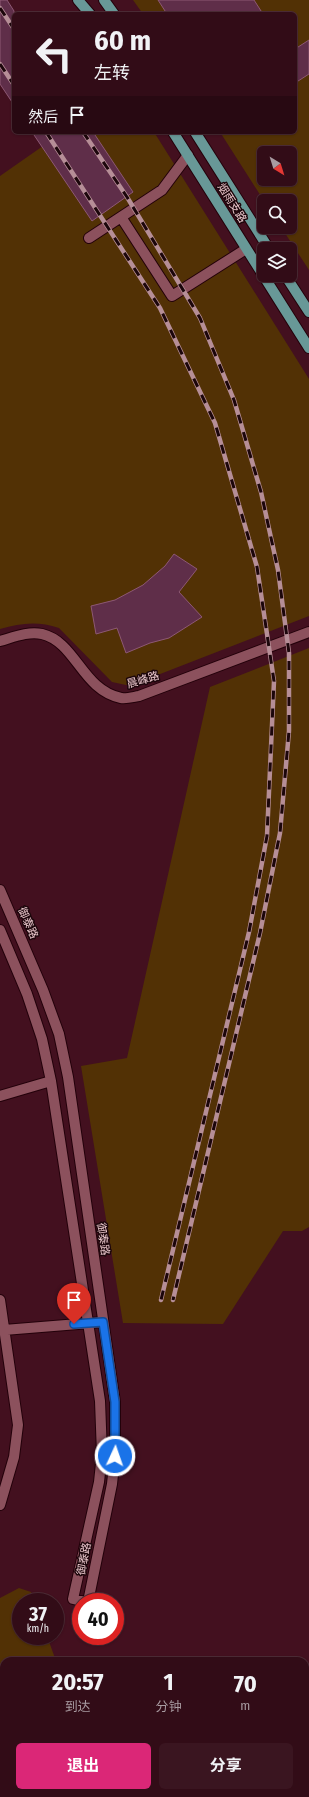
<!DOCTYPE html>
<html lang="zh">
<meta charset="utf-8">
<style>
body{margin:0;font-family:"Fira Sans Condensed","Noto Sans SC",sans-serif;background:#3a1520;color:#f1f3f6;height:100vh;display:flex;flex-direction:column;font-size:15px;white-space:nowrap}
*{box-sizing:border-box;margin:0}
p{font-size:13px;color:#a89ba1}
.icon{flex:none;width:22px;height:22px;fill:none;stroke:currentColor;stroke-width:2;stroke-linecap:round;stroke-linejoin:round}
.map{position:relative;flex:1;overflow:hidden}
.panel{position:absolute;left:0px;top:1657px;width:309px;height:140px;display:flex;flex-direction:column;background:#320c17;border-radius:12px 12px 0 0;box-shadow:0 1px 3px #0004,0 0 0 1px #4d2c36}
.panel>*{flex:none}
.hud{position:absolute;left:12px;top:12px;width:285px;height:122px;border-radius:6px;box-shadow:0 1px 3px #0004,0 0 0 1px #4d2c36;background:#320c17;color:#f1f3f6;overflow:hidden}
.needle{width:26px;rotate:142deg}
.fabs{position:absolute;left:257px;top:146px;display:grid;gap:8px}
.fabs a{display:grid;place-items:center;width:40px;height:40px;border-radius:6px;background:#320c17;box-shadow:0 1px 3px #0004,0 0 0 1px #4d2c36;font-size:20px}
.speed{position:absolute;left:12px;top:1593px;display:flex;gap:8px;font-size:20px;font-weight:700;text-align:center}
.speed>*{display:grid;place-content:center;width:52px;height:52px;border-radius:50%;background:#320c17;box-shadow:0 1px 3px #0004,0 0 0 1px #4d2c36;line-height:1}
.speed small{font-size:10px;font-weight:400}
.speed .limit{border:6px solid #d22;background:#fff;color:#111}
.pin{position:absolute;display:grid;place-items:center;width:34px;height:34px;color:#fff;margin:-41px -17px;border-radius:50% 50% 50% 0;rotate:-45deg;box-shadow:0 0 4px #0007}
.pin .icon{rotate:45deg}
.me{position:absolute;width:44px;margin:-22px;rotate:3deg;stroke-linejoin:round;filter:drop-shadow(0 0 3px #0008)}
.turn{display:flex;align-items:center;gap:14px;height:84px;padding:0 16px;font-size:18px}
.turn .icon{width:52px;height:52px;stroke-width:2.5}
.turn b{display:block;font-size:28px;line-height:34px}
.then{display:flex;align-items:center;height:38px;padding:0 16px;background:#0003;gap:8px;font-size:15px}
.eta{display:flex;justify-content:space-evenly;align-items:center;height:68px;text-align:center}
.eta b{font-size:24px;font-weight:700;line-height:28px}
.action{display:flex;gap:8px;margin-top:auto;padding:8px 16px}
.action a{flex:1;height:46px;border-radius:6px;background:#db2777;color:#fff;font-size:16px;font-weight:700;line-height:46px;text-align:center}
.action a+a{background:#3a1520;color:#f1f3f6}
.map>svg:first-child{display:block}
.green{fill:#523105;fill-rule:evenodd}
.building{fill:#5f2e49;stroke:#8d5874}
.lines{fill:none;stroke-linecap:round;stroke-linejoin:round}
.minor-casing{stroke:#23010a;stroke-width:12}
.major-casing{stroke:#23010a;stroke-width:12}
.minor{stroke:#8c515d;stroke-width:10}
.major{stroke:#689897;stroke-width:10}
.rail-casing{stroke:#b68e97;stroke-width:4.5}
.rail{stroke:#1c060b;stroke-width:3;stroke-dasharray:9;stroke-linecap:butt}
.route-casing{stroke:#114b97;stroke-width:10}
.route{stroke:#1a73e8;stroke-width:7}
.labels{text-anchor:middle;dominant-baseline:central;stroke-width:3;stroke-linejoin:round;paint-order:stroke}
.street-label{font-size:11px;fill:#edcacf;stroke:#1c060b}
</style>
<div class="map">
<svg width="309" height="1797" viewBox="0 0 309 1797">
<rect width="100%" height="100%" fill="#43101f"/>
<path class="green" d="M133,0H309V270L281,227H290V201H264L220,132H295V14H143ZM264,153H290V179H264Z
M63,132H154L309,379V616L137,683L126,685L112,682L59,628C38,621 21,623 0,629V176Z
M309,648V1227L302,1231H283L223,1324L123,1323L81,1066L127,1058L210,687Z
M19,1588L31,1592L34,1602H21V1636H47L56,1661H4V1793H195L198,1797H0V1598Z"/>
<path class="building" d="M0,0H7L14,11V105L0,84Z
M158,0H254L263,14H167Z
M309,40V74L295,83V49Z
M32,132H93L133,192L92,221Z
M174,554L197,569L179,592L202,617L169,638L150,643L126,653L117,628L96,634L91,606L115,600L143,585L165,566Z"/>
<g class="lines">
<defs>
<path id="minor" d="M121,217L172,296L246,249
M89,238L162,190L188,155
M0,641C14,637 28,631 42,634C76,642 82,690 121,698C126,699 133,697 139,696L309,632
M0,890L43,990L59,1034L68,1077L115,1402V1456L112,1484L88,1602
M0,930L27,994L42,1039L51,1081L100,1401L102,1454L99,1482L73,1599L86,1602
M0,1096L51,1081
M0,1300L18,1425L14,1457L0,1505
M4,1330L103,1322"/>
<path id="major" d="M78,0L90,14
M104,0L114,14
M173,132L309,348
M195,132L269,249
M285,275L309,312"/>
</defs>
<use href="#minor" class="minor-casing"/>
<use href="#major" class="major-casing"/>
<use href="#minor" class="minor"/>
<use href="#major" class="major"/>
<defs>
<path id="rail" d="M0,8L14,29
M0,64L14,85
M46,132L160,308L215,423L257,567L274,681L267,836L249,932L161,1300
M83,132L127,197L200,318L234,400L261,492L278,570L289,653V731L280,833L260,933L173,1300"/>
</defs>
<use href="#rail" class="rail-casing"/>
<use href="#rail" class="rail"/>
</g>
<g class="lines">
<defs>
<path id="route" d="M74,1324L103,1322L115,1402V1456"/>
</defs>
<use href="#route" class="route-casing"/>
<use href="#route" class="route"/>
</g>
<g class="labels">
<g class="street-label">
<text transform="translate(232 203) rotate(58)">烟雨支路</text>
<text transform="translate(143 680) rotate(-16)">晨峰路</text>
<text transform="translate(28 923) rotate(66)">御泰路</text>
<text transform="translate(103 1239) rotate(82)">御泰路</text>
<text transform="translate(84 1559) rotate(-79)">御泰路</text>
</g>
</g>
</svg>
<div class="fabs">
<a><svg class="needle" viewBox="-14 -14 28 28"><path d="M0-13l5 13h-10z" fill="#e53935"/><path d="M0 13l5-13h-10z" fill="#a89ba1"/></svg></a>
<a><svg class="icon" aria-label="search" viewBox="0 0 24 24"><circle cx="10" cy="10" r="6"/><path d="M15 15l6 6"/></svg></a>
<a><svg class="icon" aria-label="layers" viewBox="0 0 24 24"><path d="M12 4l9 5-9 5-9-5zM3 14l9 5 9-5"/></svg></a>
</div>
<div class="speed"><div>37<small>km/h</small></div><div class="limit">40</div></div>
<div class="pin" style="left:74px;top:1324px;background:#d93025"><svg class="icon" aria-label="arrive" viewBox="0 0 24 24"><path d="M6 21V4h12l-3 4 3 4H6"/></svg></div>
<svg class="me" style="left:115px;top:1456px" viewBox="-20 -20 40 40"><circle r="17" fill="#1a73e8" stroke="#fff" stroke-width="3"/><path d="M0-11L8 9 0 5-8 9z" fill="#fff"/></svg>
<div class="hud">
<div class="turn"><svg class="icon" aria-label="left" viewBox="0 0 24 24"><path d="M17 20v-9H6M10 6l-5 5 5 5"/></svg><div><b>60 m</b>左转</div></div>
<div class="then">然后<svg class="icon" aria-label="arrive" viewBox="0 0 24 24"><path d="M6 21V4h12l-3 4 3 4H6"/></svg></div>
</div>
<section class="panel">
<div class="eta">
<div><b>20:57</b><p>到达</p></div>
<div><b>1</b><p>分钟</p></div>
<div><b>70</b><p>m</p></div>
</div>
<div class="action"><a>退出</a><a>分享</a></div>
</section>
</div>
